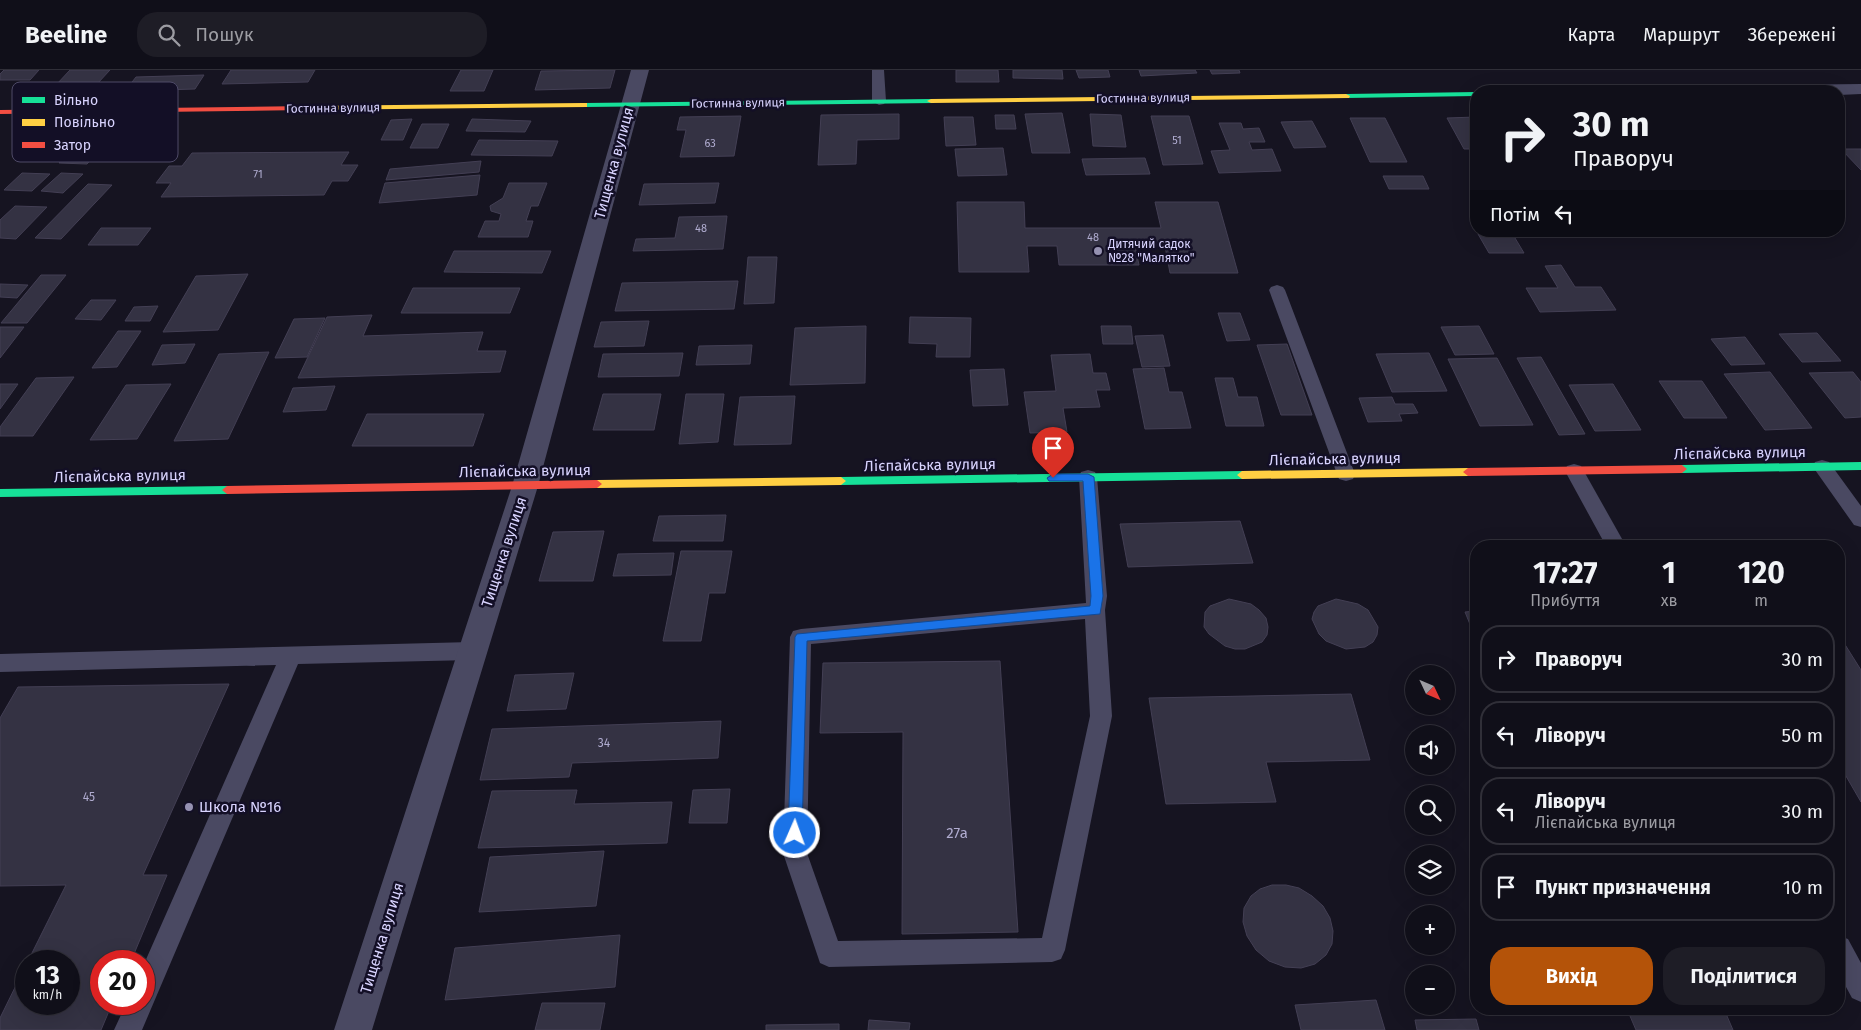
<!DOCTYPE html>
<html lang="uk">
<meta charset="utf-8">
<style>
body{margin:0;font-family:"Fira Sans",sans-serif;background:#1e1d26;color:#f1f3f6;height:100vh;display:flex;flex-direction:column;font-size:19px;white-space:nowrap}
*{box-sizing:border-box;margin:0}
p{font-size:16px;color:#9c9ca2}
.icon{flex:none;width:28px;height:28px;fill:none;stroke:currentColor;stroke-width:2;stroke-linecap:round;stroke-linejoin:round}
.map{position:relative;flex:1;overflow:hidden}
.panel{position:absolute;left:1470px;top:470px;width:375px;height:475px;display:flex;flex-direction:column;background:#100f19;border-radius:20px;box-shadow:0 5px 20px #0002,0 0 0 1px #302f38}
.panel>*{flex:none}
.guide{position:absolute;left:1470px;top:15px;width:375px;height:152px;border-radius:20px;box-shadow:0 5px 20px #0002,0 0 0 1px #302f38;background:#100f19;color:#f1f3f6;overflow:hidden}
.needle{width:32px;rotate:134deg}
.controls{position:absolute;left:1405px;top:595px;display:grid;gap:10px}
.controls a{display:grid;place-items:center;width:50px;height:50px;border-radius:50%;background:#100f19;box-shadow:0 5px 20px #0002,0 0 0 1px #302f38;font-size:25px}
.speed{position:absolute;left:15px;top:880px;display:flex;gap:10px;font-size:25px;font-weight:700;text-align:center}
.speed>*{display:grid;place-content:center;width:65px;height:65px;border-radius:50%;background:#100f19;box-shadow:0 5px 20px #0002,0 0 0 1px #302f38;line-height:1}
.speed small{font-size:12px;font-weight:400}
.speed .limit{border:8px solid #d22;background:#fff;color:#111}
.pin{position:absolute;display:grid;place-items:center;width:42px;height:42px;color:#fff;margin:-51px -21px;border-radius:50% 50% 50% 0;rotate:-45deg;box-shadow:0 0 5px #0007}
.pin .icon{rotate:45deg}
.me{position:absolute;width:55px;margin:-28px;rotate:2deg;stroke-linejoin:round;filter:drop-shadow(0 0 4px #0008)}
.turn{display:flex;align-items:center;gap:18px;height:105px;padding:0 20px;font-size:22px}
.turn .icon{width:65px;height:65px;stroke-width:2.5}
.turn b{display:block;font-size:35px;line-height:42px}
.then{display:flex;align-items:center;height:48px;padding:0 20px;background:#0003;gap:10px;font-size:19px}
.eta{display:flex;justify-content:space-evenly;align-items:center;height:85px;text-align:center}
.eta b{font-size:30px;font-weight:700;line-height:35px}
.button{display:flex;gap:10px;margin-top:auto;padding:10px 20px}
.button a{flex:1;height:58px;border-radius:20px;background:#b45309;color:#fff;font-size:20px;font-weight:700;line-height:58px;text-align:center}
.button a+a{background:#1e1d26;color:#f1f3f6}
ul{padding:0;list-style:none}
li{display:flex;align-items:center;gap:15px;height:68px;margin:0 10px 8px;padding:0 10px;border:2px solid #302f38;border-radius:20px}
li div{flex:1}
li b{display:block;font-size:19px}
li em{font-style:normal}
header{display:flex;align-items:center;gap:30px;box-sizing:border-box;height:70px;padding:0 25px;background:#100f19;border-bottom:1px solid #302f38}
header strong{font-size:24px}
nav{display:flex;gap:28px;margin-inline-start:auto;font-size:18px}
.search{width:350px;height:45px;background:#1e1d26;display:flex;align-items:center;gap:12px;box-sizing:border-box;padding:0 18px;border-radius:20px;color:#9c9ca2;font-size:19px}
.map>svg:first-child{display:block}
.building{fill:#343243;stroke:#433f54}
.lines{fill:none;stroke-linecap:round;stroke-linejoin:round}
.lane{fill:#4a4962;fill-rule:evenodd}
.street{fill:#4a4962;fill-rule:evenodd}
.fast{fill:#16e098;fill-rule:evenodd}
.slow{fill:#ffcf43;fill-rule:evenodd}
.jam{fill:#f24e42;fill-rule:evenodd}
.route{fill:#1a73e8;stroke:#114b97}
.poi-dot{fill:#9591b1;stroke:#130f26;stroke-width:2}
.labels{text-anchor:middle;dominant-baseline:central;stroke-width:5;stroke-linejoin:round;paint-order:stroke}
.far-number-label{font-size:11px;fill:#b0acd0}
.far-street-label{font-size:12px;fill:#d9d4ff;stroke:#130f26}
.far-poi-label{font-size:12px;fill:#d9d4ff;stroke:#130f26;text-anchor:start}
.number-label{font-size:12px;fill:#b0acd0}
.street-label{font-size:15px;fill:#d9d4ff;stroke:#130f26}
.poi-label{font-size:15px;fill:#d9d4ff;stroke:#130f26;text-anchor:start}
.near-number-label{font-size:15px;fill:#b0acd0}
.key{fill:#130f26;stroke:#4e4a67;stroke-width:1}
.key-label{font-size:14px;fill:#d9d4ff}
</style>
<header>
<strong>Beeline</strong>
<div class="search"><svg class="icon" aria-label="search" viewBox="0 0 24 24"><circle cx="10" cy="10" r="6"/><path d="M15 15l6 6"/></svg>Пошук</div>
<nav><a>Карта</a><a>Маршрут</a><a>Збережені</a></nav>
</header>
<div class="map">
<svg width="1861" height="960" viewBox="0 0 1861 960">
<rect width="100%" height="100%" fill="#161421"/>
<path class="building" d="M4,0H39L30,10H0V4Z
M70,0H110L97,14L56,15Z
M231,0H315L308,12L222,14Z
M461,0H493L484,21H450Z
M615,0L610,18L535,20L541,1Z
M956,0H998L999,12H956Z
M1013,0H1062L1063,9L1013,8Z
M1076,0H1108L1110,7L1079,8Z
M1139,0H1195L1197,3L1141,6Z
M1210,0H1239L1240,3L1212,4Z
M204,5L195,19L125,21L136,7Z
M1062,43L1070,83H1032L1025,44Z
M899,44V69L857,70L856,94L818,95L821,45Z
M1090,44L1121,45L1126,77L1093,76Z
M995,45H1014L1016,59H996Z
M741,46L734,86L680,87L686,60H677L680,47Z
M1151,46H1189L1203,94L1163,95Z
M944,47H973L976,75L946,76Z
M1476,47V79H1464L1447,48Z
M1350,48H1385L1407,92H1370Z
M412,49L403,70H381L391,50Z
M472,49L531,51L525,62L466,61Z
M1312,51L1326,77L1294,78L1281,52Z
M1219,53H1241L1243,59L1259,58L1265,72H1249L1252,80L1272,79L1281,101L1219,103L1211,81L1230,80Z
M422,54H449L438,78H410Z
M94,57H120L87,94L59,93Z
M479,70L558,71L552,86L471,85Z
M1003,78L1007,105L958,106L955,79Z
M1841,79H1861V100Z
M349,82L341,95H358L348,111H332L324,125L161,127L171,113H156L169,96H182L192,83Z
M1145,88L1150,104L1086,105L1082,89Z
M481,91L479,102L386,110L390,99Z
M22,103L50,104L32,121L4,120Z
M61,103L83,104L63,123L41,121Z
M480,105L477,125L379,133L385,113Z
M1383,106H1423L1429,119H1389Z
M509,113H547L538,136H531L526,151H533L528,167H478L485,151H499L501,144L491,141L490,136L503,128Z
M719,113L715,133L639,135L644,114Z
M88,114L112,115L61,169L35,168Z
M957,132H1024L1025,158H1161L1155,132H1218L1238,203H1170L1165,176H1135L1139,195H1059L1057,176H1027L1029,202H959Z
M15,136L47,137L16,169L0,168V150Z
M727,146L723,179L633,181L636,169L675,168L679,147Z
M101,158H151L138,175H88Z
M1589,161H1747L1592,165Z
M1512,163L1524,183H1489L1478,164Z
M454,181H551L542,203L444,202Z
M748,187H777L774,233L744,234Z
M1561,195L1575,217H1601L1616,240L1540,242L1526,218H1558L1545,196Z
M248,204L218,260L163,262L196,206Z
M41,205H66L27,253H1Z
M738,211L734,239L615,241L622,213Z
M0,214L28,215L17,228L0,227Z
M413,218H520L510,243H401Z
M91,230H116L101,250L75,249Z
M158,236L150,251H125L134,237Z
M1218,243H1240L1250,270L1227,271Z
M372,245L363,266L483,262L477,281H506L500,302L298,308L327,247Z
M910,247L971,248L970,287H936L937,274L909,273Z
M325,248L307,287L275,288L294,249Z
M649,251L644,276L594,277L601,252Z
M866,256L865,313L790,315L795,258Z
M1101,256H1131L1133,274H1103Z
M1479,256L1494,284L1455,285L1441,257Z
M0,257H24L0,288Z
M118,261H141L117,297L92,298Z
M1817,263L1841,291L1802,292L1779,264Z
M1163,265L1170,296L1142,297L1135,266Z
M1745,267L1765,294L1731,295L1711,269Z
M195,274L185,293L152,295L162,275Z
M1287,274L1312,345H1281L1257,275Z
M752,275L750,294L696,295L699,276Z
M269,282L228,369L174,371L219,284Z
M683,283L679,306L598,307L603,284Z
M1429,283L1447,321L1392,322L1376,284Z
M1090,284L1093,303H1106L1110,320H1096L1100,337L1063,338L1067,362L1030,363L1024,322L1056,321L1051,285Z
M1541,287L1585,364L1559,365L1517,288Z
M1497,288L1533,355L1480,356L1448,289Z
M1164,298L1169,322H1182L1191,358L1145,359L1133,299Z
M1004,299L1008,335L973,336L970,300Z
M1770,302L1812,358L1765,360L1724,304Z
M1853,302L1861,312V347L1845,348L1809,303Z
M74,307L33,366H0V357L36,308Z
M1215,308H1233L1238,327H1257L1264,356H1226Z
M1659,311H1702L1727,348H1684Z
M0,314H18L0,339Z
M171,314L137,369L90,370L126,315Z
M1613,314L1641,360L1595,361L1569,315Z
M335,316L326,340L283,342L293,318Z
M603,324H661L654,360H593Z
M686,324H724L718,372L679,374Z
M795,326L791,374L734,375L740,327Z
M1392,327L1395,334H1413L1418,343L1399,344L1402,351L1368,352L1359,328Z
M367,344H484L473,376H352Z
M726,445L723,471H653L659,446Z
M1240,451L1253,493L1128,497L1120,454Z
M604,461L593,511H539L553,462Z
M681,481H732L725,523H709L701,571H663Z
M674,483L671,505L613,506L618,484Z
M1229,529L1251,534L1259,540L1266,548L1268,557L1267,565L1262,572L1245,579H1235L1225,576L1209,564L1204,557L1205,542L1210,536Z
M1336,529L1358,534L1368,540L1378,557L1377,565L1373,572L1365,577L1346,579L1326,571L1319,564L1312,549L1314,542L1318,536Z
M1476,541V569L1465,542Z
M1839,565L1861,600V732L1839,694Z
M1000,591L1018,862L902,864L903,662L820,663L823,593Z
M574,603L566,639L507,641L515,605Z
M229,614L143,805H167L131,891H101V934H112L101,960H0V948L26,895V934H69V891H28L66,815L0,816V648L18,617Z
M1351,624L1370,690L1266,692L1276,732L1166,734L1149,628Z
M721,651L718,688L572,693L569,707L480,710L492,659Z
M730,719L727,753H689L693,720Z
M577,720L574,734L672,732L667,773L478,778L492,721Z
M604,781L596,836L479,842L490,787Z
M1272,815H1286L1299,818L1312,826L1323,836L1330,848L1333,861L1332,874L1326,885L1315,894L1301,898L1285,897L1269,891L1256,880L1247,866L1243,852L1244,838L1251,826L1260,819Z
M620,865L615,917L445,930L455,878Z
M1376,930L1385,960H1301L1295,935Z
M542,933H605L600,960H535Z
M1627,939H1724L1733,960H1636Z
M1476,949L1479,960H1417L1415,950Z
M869,950L910,953L909,960H868Z
M839,954V960H766V955Z"/>
<g class="lines">
<path class="lane" d="M872,0H884L886,31L884,34L879,35L872,31Z
M1277,215L1283,217L1285,220L1355,404L1353,409L1346,411L1339,409L1337,404L1269,220L1271,217Z
M1822,390L1829,392L1861,436V457L1854,455L1813,397L1815,392Z
M1574,394L1581,396L1626,476H1606L1565,401L1567,396Z
M1088,400L1095,402L1097,407L1107,526L1105,540L1112,646L1065,880L1061,889L1052,892L829,897L820,893L783,783L790,567L793,561L801,559L1086,533L1079,407L1081,402ZM1085,549L1090,646L1042,868L838,871L807,783L811,574Z
M472,572L480,575L483,581L480,587L472,590L298,594L142,960H114L126,934H144V894L276,595L0,602V584Z
M1839,866L1848,869L1861,893V932L1852,928L1839,904Z"/>
<path class="street" d="M631,0H649L538,416L372,960H334L512,416Z
M1861,14V24L1839,25V21H1668L1671,17L1677,16Z"/>
<path class="fast" d="M1476,22V26L1346,28L1342,26L1346,24Z
M931,29L935,31L934,33L584,37L580,35L584,33Z
M1861,392V400L1682,403L1677,399L1682,395Z
M1242,401L1247,405L1242,409L841,415L836,411L841,407Z
M227,416L232,420L227,424L0,427V419Z"/>
<path class="slow" d="M1346,24L1350,26L1349,28L931,33L927,31L931,29Z
M584,33H587V37L304,40L300,38L304,36Z
M1468,398L1473,402L1468,406L1242,409L1237,405L1242,401Z
M841,407L846,411L841,415L597,418L592,414L597,410Z"/>
<path class="jam" d="M307,36V40H304L0,44V40Z
M1682,395L1687,399L1682,403L1468,406L1463,402L1468,398Z
M597,410L602,414L597,418L227,424L222,420L227,416Z"/>
</g>
<path class="route" d="M1053,404H1088L1094,407L1103,526L1100,544L807,571L802,763L800,768L795,769L790,768L788,763L795,567L797,564L1090,536L1091,526L1083,411H1049L1047,408Z"/>
<g class="poi-dot">
<circle cx="1098" cy="181" r="5"/>
<circle cx="189" cy="737" r="5"/>
</g>
<g class="labels">
<g class="far-number-label">
<text x="1177" y="70">51</text>
<text x="710" y="73">63</text>
<text x="258" y="104">71</text>
<text x="701" y="158">48</text>
<text x="1093" y="167">48</text>
</g>
<g class="far-street-label">
<text transform="translate(1143 28) rotate(-1)">Гостинна вулиця</text>
<text transform="translate(738 33) rotate(-1)">Гостинна вулиця</text>
<text transform="translate(333 38) rotate(-1)">Гостинна вулиця</text>
</g>
<g class="far-poi-label">
<text x="1108" y="174">Дитячий садок<tspan x="1108" dy="14">№28 "Малятко"</tspan></text>
</g>
<g class="number-label">
<text x="604" y="673">34</text>
<text x="89" y="727">45</text>
</g>
<g class="street-label">
<text transform="translate(614 93) rotate(-75)">Тищенка вулиця</text>
<text transform="translate(1740 383) rotate(-1)">Лієпайська вулиця</text>
<text transform="translate(1335 389) rotate(-1)">Лієпайська вулиця</text>
<text transform="translate(930 395) rotate(-1)">Лієпайська вулиця</text>
<text transform="translate(525 401) rotate(-1)">Лієпайська вулиця</text>
<text transform="translate(120 406) rotate(-1)">Лієпайська вулиця</text>
<text transform="translate(504 482) rotate(-72)">Тищенка вулиця</text>
<text transform="translate(382 868) rotate(-73)">Тищенка вулиця</text>
</g>
<g class="poi-label">
<text x="199" y="737">Школа №16</text>
</g>
<g class="near-number-label">
<text x="957" y="763">27а</text>
</g>
</g>
<rect x="12" y="12" width="166" height="80" rx="8" class="key"/>
<rect x="22" y="27" width="23" height="6" fill="#16e098"/>
<rect x="22" y="49" width="23" height="7" fill="#ffcf43"/>
<rect x="22" y="72" width="23" height="6" fill="#f24e42"/>
<g class="key-label">
<text x="54" y="35">Вільно</text>
<text x="54" y="57">Повільно</text>
<text x="54" y="80">Затор</text>
</g>
</svg>
<div class="controls">
<a><svg class="needle" viewBox="-14 -14 28 28"><path d="M0-13l5 13h-10z" fill="#e53935"/><path d="M0 13l5-13h-10z" fill="#9c9ca2"/></svg></a>
<a><svg class="icon" aria-label="sound" viewBox="0 0 24 24"><path d="M4 9h4l5-4v14l-5-4H4zM17 9q2 3 0 6"/></svg></a>
<a><svg class="icon" aria-label="search" viewBox="0 0 24 24"><circle cx="10" cy="10" r="6"/><path d="M15 15l6 6"/></svg></a>
<a><svg class="icon" aria-label="layers" viewBox="0 0 24 24"><path d="M12 4l9 5-9 5-9-5zM3 14l9 5 9-5"/></svg></a>
<a>+</a>
<a>−</a>
</div>
<div class="speed"><div>13<small>km/h</small></div><div class="limit">20</div></div>
<div class="pin" style="left:1053px;top:408px;background:#d93025"><svg class="icon" aria-label="arrive" viewBox="0 0 24 24"><path d="M6 21V4h12l-3 4 3 4H6"/></svg></div>
<svg class="me" style="left:795px;top:763px" viewBox="-20 -20 40 40"><circle r="17" fill="#1a73e8" stroke="#fff" stroke-width="3"/><path d="M0-11L8 9 0 5-8 9z" fill="#fff"/></svg>
<div class="guide">
<div class="turn"><svg class="icon" aria-label="right" viewBox="0 0 24 24"><path d="M7 20v-9h11M14 6l5 5-5 5"/></svg><div><b>30 m</b>Праворуч</div></div>
<div class="then">Потім<svg class="icon" aria-label="left" viewBox="0 0 24 24"><path d="M17 20v-9H6M10 6l-5 5 5 5"/></svg></div>
</div>
<section class="panel">
<div class="eta">
<div><b>17:27</b><p>Прибуття</p></div>
<div><b>1</b><p>хв</p></div>
<div><b>120</b><p>m</p></div>
</div>
<ul>
<li><svg class="icon" aria-label="right" viewBox="0 0 24 24"><path d="M7 20v-9h11M14 6l5 5-5 5"/></svg><div><b>Праворуч</b></div><em>30 m</em></li>
<li><svg class="icon" aria-label="left" viewBox="0 0 24 24"><path d="M17 20v-9H6M10 6l-5 5 5 5"/></svg><div><b>Ліворуч</b></div><em>50 m</em></li>
<li><svg class="icon" aria-label="left" viewBox="0 0 24 24"><path d="M17 20v-9H6M10 6l-5 5 5 5"/></svg><div><b>Ліворуч</b><p>Лієпайська вулиця</p></div><em>30 m</em></li>
<li><svg class="icon" aria-label="arrive" viewBox="0 0 24 24"><path d="M6 21V4h12l-3 4 3 4H6"/></svg><div><b>Пункт призначення</b></div><em>10 m</em></li>
</ul>
<div class="button"><a>Вихід</a><a>Поділитися</a></div>
</section>
</div>
